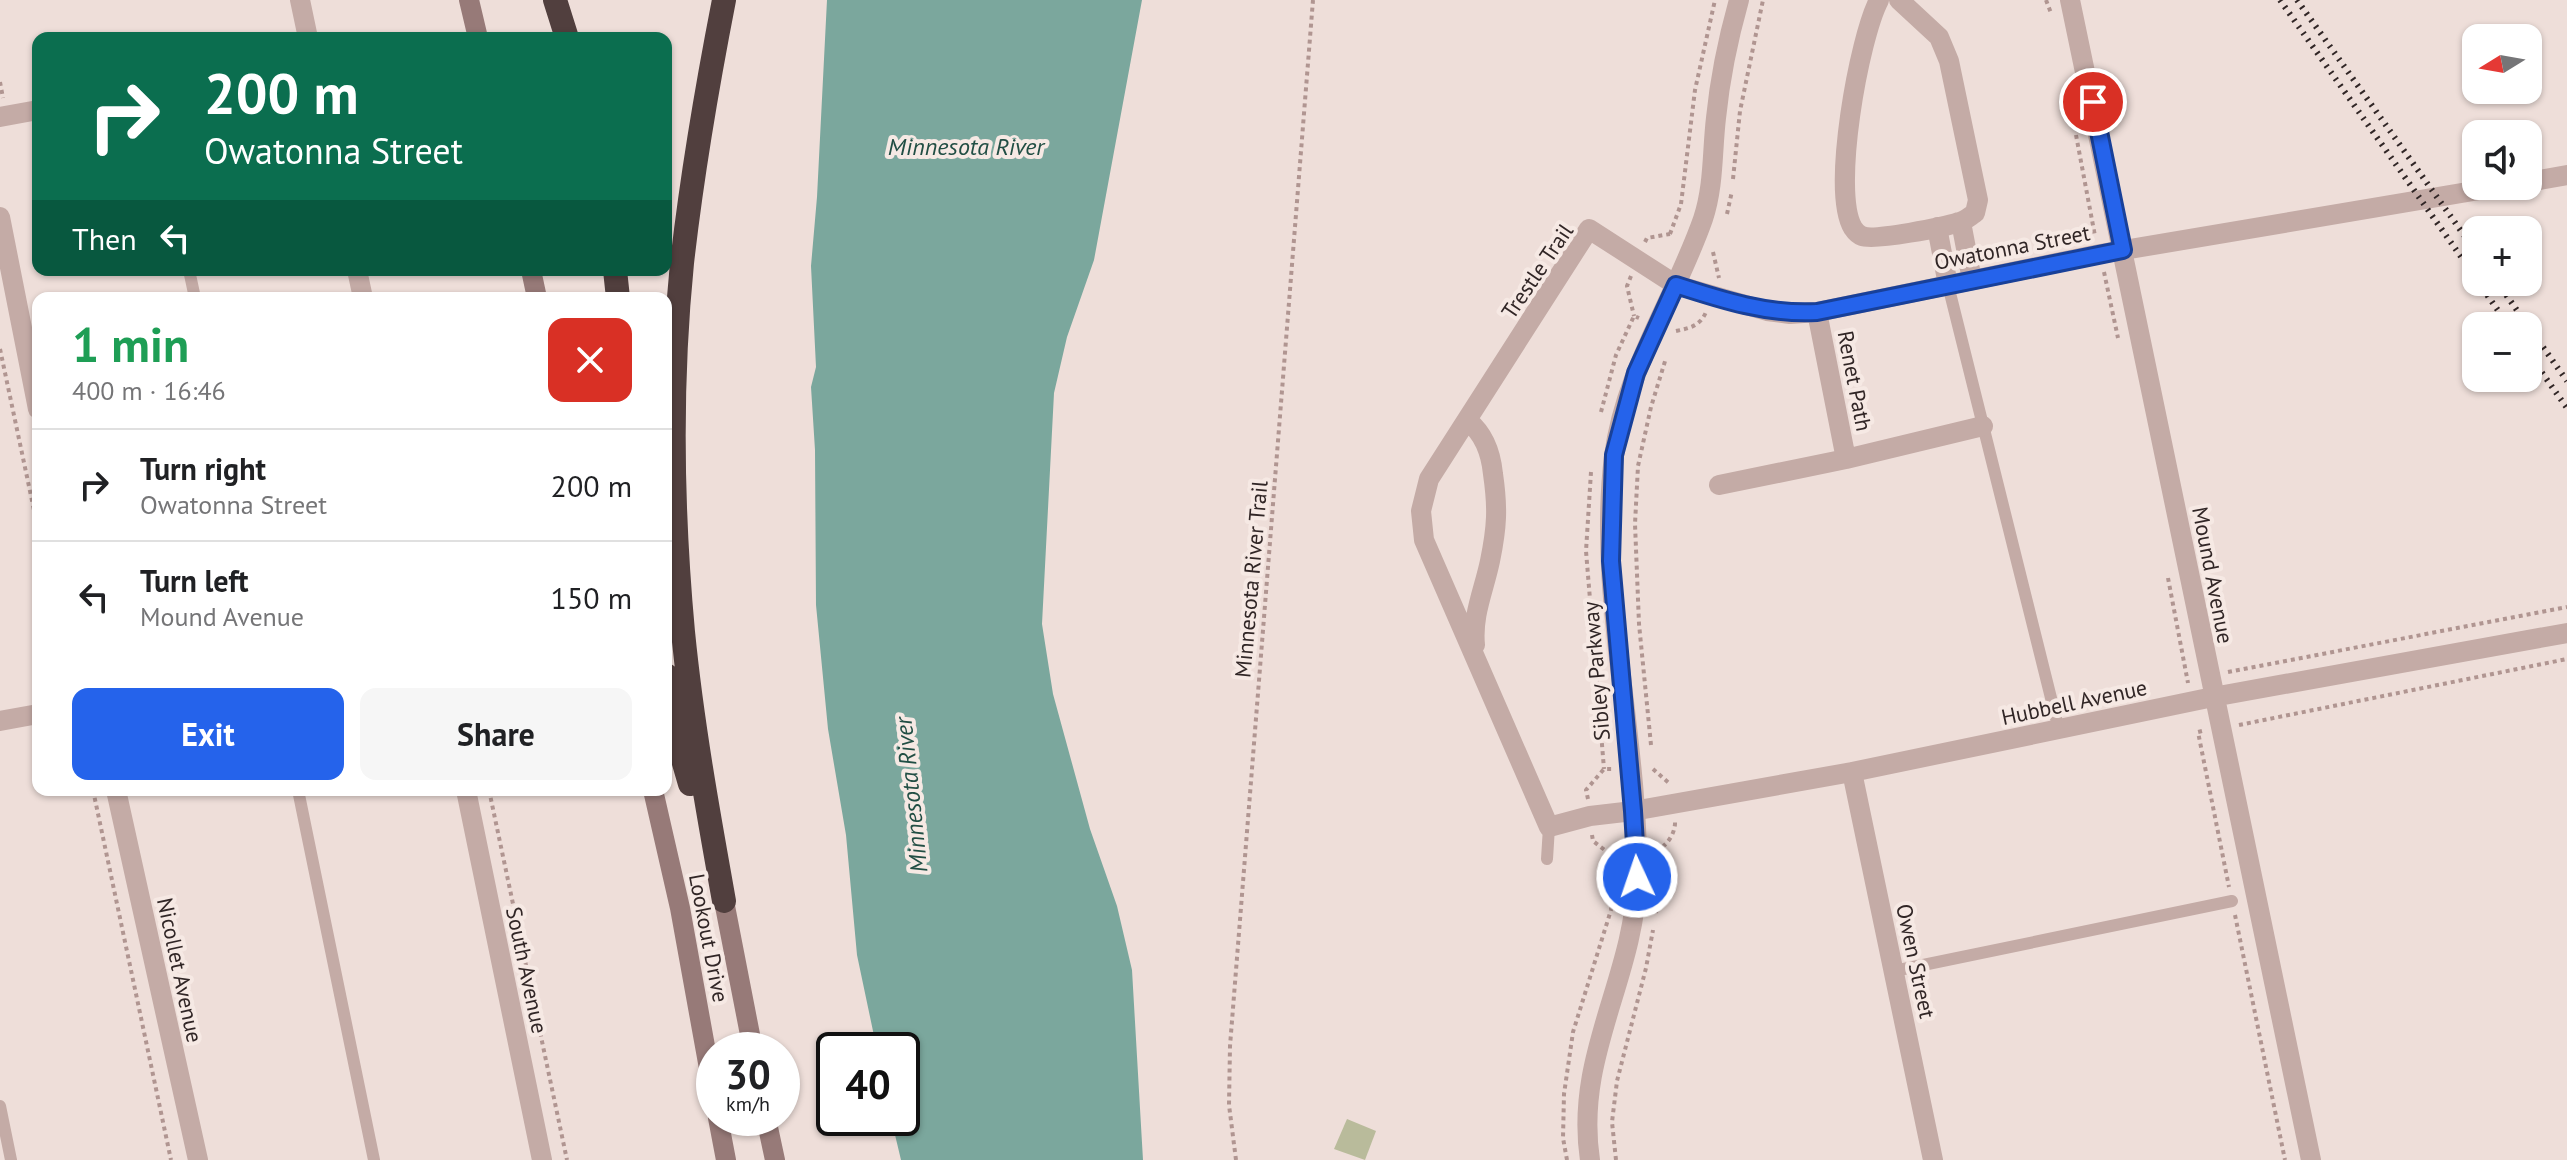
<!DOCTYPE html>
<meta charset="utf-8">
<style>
body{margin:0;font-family:"PT Sans",sans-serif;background:#f6f6f6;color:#202124;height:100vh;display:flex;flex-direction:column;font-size:30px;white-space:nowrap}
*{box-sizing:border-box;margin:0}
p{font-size:26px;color:#757577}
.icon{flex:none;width:44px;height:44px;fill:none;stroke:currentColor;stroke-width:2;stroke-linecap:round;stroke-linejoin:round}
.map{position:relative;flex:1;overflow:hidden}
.drawer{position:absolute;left:32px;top:292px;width:640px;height:504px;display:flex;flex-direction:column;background:#fff;border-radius:16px;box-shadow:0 2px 6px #0004}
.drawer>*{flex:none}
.hud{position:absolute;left:32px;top:32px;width:640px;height:244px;border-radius:16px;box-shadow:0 2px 6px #0004;background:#0b6e4f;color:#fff;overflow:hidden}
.needle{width:52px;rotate:259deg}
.buttons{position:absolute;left:2462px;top:24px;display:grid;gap:16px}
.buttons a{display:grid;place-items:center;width:80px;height:80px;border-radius:16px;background:#fff;box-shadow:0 2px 6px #0004;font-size:40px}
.speed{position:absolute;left:696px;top:1032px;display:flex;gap:16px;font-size:40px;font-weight:700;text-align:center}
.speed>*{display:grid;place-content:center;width:104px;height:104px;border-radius:50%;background:#fff;box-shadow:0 2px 6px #0004;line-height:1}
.speed small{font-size:20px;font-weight:400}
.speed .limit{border:4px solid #111;border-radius:12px;background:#fff;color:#111}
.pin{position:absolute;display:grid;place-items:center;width:68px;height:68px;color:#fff;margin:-34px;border:4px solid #fff;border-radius:50%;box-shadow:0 2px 8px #0007}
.me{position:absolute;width:88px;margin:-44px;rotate:357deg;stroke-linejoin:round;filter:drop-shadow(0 0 6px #0008)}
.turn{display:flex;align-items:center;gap:28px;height:168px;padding:0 40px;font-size:36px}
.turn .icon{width:104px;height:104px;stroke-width:2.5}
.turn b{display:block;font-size:56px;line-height:68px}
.then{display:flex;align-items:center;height:76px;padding:0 40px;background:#0003;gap:16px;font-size:30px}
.round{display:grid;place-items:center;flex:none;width:84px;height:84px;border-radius:16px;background:#f6f6f6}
.summary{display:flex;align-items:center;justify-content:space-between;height:136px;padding:0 40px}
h1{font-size:48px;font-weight:600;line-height:60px;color:#1e9e55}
.cta{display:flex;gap:16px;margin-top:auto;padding:16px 40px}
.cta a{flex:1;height:92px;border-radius:16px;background:#2563eb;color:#fff;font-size:32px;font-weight:600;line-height:92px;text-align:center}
.cta a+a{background:#f6f6f6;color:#202124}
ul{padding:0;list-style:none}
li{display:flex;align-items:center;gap:24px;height:112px;padding:0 40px;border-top:2px solid #e0e0e0}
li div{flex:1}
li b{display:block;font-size:30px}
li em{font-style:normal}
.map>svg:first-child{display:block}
.green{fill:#b9bb9b}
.water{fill:#7ba79d}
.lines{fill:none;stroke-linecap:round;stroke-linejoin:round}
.path{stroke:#b09591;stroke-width:4;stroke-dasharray:4 4;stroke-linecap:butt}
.service{stroke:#c4aba6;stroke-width:12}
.minor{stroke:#c4aba6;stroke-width:20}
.tertiary{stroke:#c4aba6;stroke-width:20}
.secondary{stroke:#977a78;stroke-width:20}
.motorway{stroke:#513f3e;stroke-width:24}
.rail{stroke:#312626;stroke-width:6;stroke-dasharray:2 6;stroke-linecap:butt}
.route-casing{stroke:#184099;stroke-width:20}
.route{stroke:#2563eb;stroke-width:14}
.labels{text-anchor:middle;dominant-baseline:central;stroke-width:8;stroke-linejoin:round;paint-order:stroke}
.street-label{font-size:22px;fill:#312626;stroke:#f6e9e4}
.water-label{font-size:24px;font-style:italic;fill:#214e44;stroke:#f6e9e4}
</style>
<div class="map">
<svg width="2567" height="1160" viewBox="0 0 2567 1160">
<rect width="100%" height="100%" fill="#eeded9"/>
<path class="green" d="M1347,1119L1376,1131L1365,1160L1334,1149Z"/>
<path class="water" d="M827,0H1142L1094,260L1067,337L1054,393L1042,624L1053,694L1090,829L1117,906L1132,970L1143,1160H901L891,1118H902V1050H877L857,955L846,835L828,729L816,605L815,450L811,387L816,367L811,266L817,197Z"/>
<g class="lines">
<path class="path" d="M2046,0L2051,13
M0,82L3,98
M2076,135L2095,236
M1733,179L1740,111L1763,0
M1727,214L1732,191
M1670,234L1681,204L1695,90L1715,0
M1645,242L1647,238L1670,234
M1713,252L1719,278
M2104,272L2118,338
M1631,276L1627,286L1634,316
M1676,331C1690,328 1700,326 1706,312
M0,349L38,529
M1601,412L1616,355L1634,316L1639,318
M1591,472L1586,551L1604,769
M2168,578L2188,683
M2228,672L2567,607
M2239,725L2567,659
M2202,731L2198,732L2229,887
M1651,745L1639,624L1635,524L1638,466L1651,407L1666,358
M1653,769L1670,784
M93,790L171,1160
M489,790L567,1160
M1588,799L1586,790L1604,769H1615
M1592,835L1593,841L1615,858
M1656,851C1667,846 1676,833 1675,820
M1656,913L1660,887L1658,875
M2235,915L2285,1160
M1236,1160L1229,1105L1230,1046L1313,0
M1567,1160L1563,1138L1564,1094L1573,1032L1611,910L1615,861
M1616,1160L1612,1122L1617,1081L1646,968L1653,930"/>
<path class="service" d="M189,270L195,298
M1948,285L2059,730
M298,790L374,1160
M1547,859L1549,827
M1894,971L2232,901
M0,1106L11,1160"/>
<path class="minor" d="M300,0L308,38
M1879,0C1859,38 1831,192 1853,228C1855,231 1859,235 1862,236C1874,241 1945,227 1959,222C1965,221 1970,216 1975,213L1978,200L1949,61L1939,37L1899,0
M2070,0L2311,1160
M0,117L38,110
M2528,182L2567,175
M2503,186L2100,254L1817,312L1790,314L1767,311L1676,285L1589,229L1429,479L1421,511L1424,540L1549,827L1590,816L1633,811L1852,772L2213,697L2567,633
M0,217L38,409
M1961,222L1972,280
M1937,227L1948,285
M357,270L363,298
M1817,312L1846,459
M1468,421C1484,434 1491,453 1493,474C1498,508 1497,527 1490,561C1484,590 1472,615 1475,645
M1719,485L1846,459L1983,426
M0,721L38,714
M1852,772L1933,1160
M116,790L198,1160
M466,790L542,1160"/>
<path class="tertiary" d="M1590,1160C1574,1055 1635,978 1637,877C1639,737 1597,597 1614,456C1625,371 1675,299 1703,219C1714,186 1712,152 1716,118C1720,78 1728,39 1739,0"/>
<path class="secondary" d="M469,0L478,38
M531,270L537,298
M653,790L680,908L714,1096
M724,901L753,1050
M718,1118L726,1160
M766,1118L775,1160"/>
<path class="motorway" d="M555,0L567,38
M615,270L618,298
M666,675L675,732L690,784
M724,901C708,812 692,723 683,632C672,512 670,383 682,263C692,175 707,87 724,0"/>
<path class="rail" d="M2280,0L2476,278
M2297,0L2476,252
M2478,282L2509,326
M2497,282L2567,381
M2528,353L2567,408"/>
</g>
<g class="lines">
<defs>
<path id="route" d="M1637,877L1633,811L1611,561L1614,455L1636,373L1676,285C1722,300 1769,315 1817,312L2123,250L2093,102"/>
</defs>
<use href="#route" class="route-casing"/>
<use href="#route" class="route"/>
</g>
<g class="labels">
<g class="street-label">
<text transform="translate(2012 247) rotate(-11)">Owatonna Street</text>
<text transform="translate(1537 271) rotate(-56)">Trestle Trail</text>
<text transform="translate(1855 381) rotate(79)">Renet Path</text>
<text transform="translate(2213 575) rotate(79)">Mound Avenue</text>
<text transform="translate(1251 579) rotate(-85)">Minnesota River Trail</text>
<text transform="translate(1596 671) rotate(-95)">Sibley Parkway</text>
<text transform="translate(2074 702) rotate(-12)">Hubbell Avenue</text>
<text transform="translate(709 938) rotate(79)">Lookout Drive</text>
<text transform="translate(1916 961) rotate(78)">Owen Street</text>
<text transform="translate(180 970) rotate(78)">Nicollet Avenue</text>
<text transform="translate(527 970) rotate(78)">South Avenue</text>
</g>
<g class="water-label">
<text x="966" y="146">Minnesota River</text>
<text transform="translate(911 795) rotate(-96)">Minnesota River</text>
</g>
</g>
</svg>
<div class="buttons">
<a><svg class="needle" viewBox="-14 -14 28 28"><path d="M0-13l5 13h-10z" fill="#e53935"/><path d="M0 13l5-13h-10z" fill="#757577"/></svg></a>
<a><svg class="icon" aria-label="sound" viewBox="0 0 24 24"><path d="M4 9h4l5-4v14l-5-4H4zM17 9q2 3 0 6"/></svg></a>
<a>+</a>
<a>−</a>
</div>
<div class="speed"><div>30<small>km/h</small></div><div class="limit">40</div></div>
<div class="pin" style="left:2093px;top:102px;background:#d93025"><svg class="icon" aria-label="arrive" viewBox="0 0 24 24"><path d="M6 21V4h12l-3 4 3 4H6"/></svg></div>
<svg class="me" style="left:1637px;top:877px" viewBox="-20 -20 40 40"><circle r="17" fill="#2563eb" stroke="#fff" stroke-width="3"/><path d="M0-11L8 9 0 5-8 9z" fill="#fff"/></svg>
<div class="hud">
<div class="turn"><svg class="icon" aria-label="right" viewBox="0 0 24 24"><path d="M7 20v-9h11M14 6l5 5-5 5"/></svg><div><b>200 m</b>Owatonna Street</div></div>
<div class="then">Then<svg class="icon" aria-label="left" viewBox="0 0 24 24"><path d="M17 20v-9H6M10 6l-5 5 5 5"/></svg></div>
</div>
<section class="drawer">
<div class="summary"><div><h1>1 min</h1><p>400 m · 16:46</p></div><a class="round" style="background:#d93025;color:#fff"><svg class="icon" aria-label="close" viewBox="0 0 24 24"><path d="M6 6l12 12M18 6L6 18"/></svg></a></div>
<ul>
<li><svg class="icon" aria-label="right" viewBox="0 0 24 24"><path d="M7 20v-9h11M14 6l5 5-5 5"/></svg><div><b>Turn right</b><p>Owatonna Street</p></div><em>200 m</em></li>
<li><svg class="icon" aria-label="left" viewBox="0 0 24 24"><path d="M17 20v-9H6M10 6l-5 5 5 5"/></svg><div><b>Turn left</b><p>Mound Avenue</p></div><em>150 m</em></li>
</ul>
<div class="cta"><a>Exit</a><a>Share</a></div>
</section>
</div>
